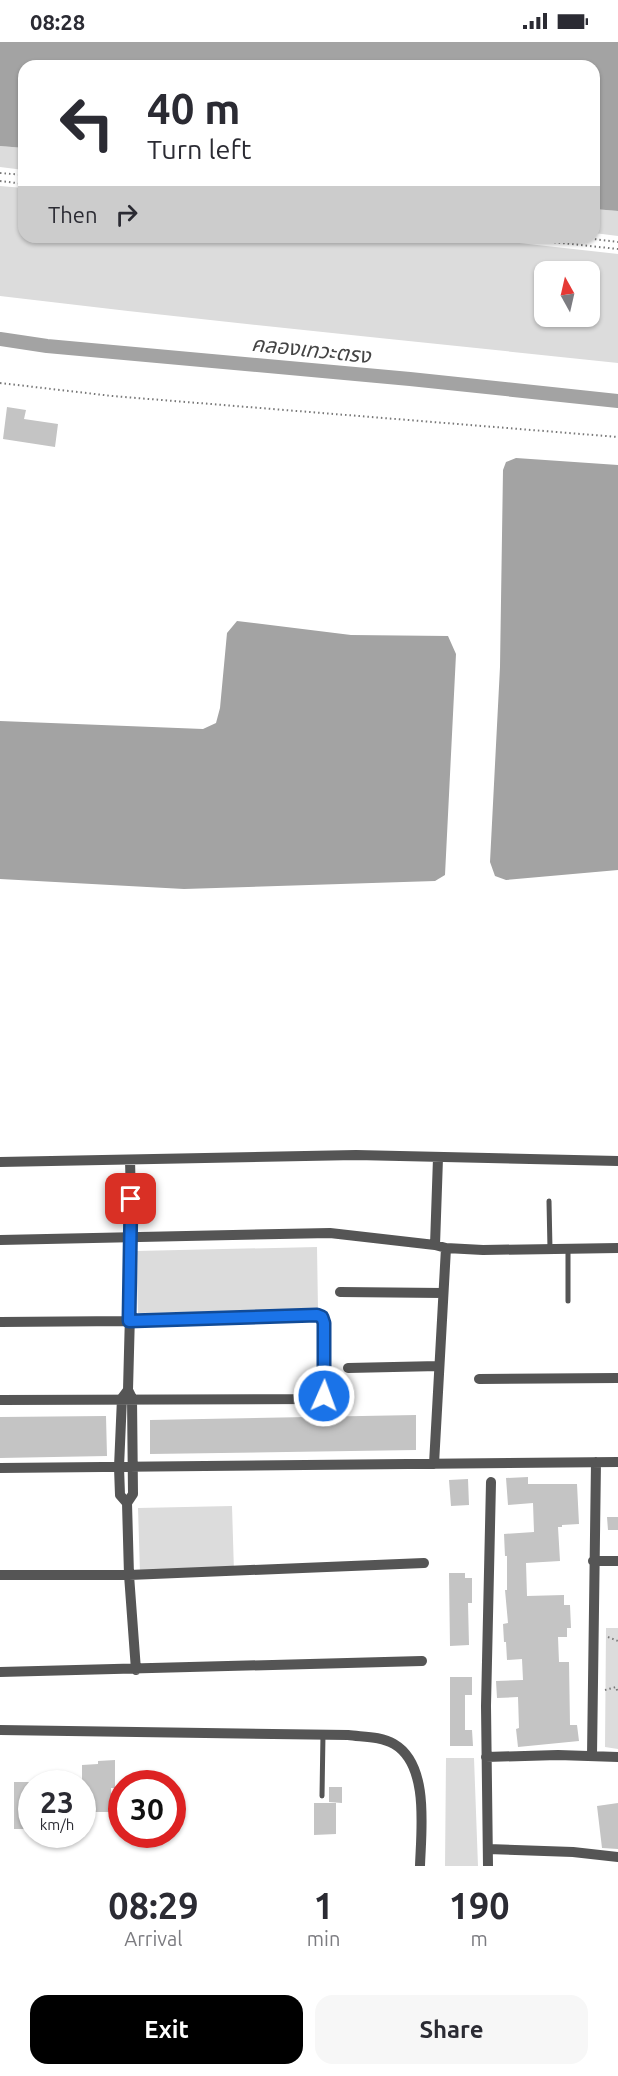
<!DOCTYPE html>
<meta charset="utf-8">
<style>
body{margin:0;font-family:Ubuntu,"Noto Sans Thai",sans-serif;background:#f7f7f7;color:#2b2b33;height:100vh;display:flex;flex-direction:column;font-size:22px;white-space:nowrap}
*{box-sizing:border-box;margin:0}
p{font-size:20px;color:#7c7c81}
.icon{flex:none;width:33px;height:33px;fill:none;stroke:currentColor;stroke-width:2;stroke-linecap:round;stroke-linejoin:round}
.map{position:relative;height:1824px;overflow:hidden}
.details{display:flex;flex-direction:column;background:#fff;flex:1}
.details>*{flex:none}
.guide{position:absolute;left:18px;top:18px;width:582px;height:183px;border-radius:18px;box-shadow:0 2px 4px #0004;background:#fff;color:#2b2b33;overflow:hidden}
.needle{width:39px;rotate:352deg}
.controls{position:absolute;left:534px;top:219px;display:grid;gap:12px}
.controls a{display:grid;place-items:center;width:66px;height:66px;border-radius:12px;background:#fff;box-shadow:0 2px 4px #0004;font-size:30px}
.speed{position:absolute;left:18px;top:1728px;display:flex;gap:12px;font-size:30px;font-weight:700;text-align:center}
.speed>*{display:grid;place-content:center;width:78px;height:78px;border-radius:50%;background:#fff;box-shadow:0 2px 4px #0004;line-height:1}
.speed small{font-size:15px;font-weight:400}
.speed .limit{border:9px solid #d22;background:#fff;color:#111}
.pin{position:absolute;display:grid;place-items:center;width:51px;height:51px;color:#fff;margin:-26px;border-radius:12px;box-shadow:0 3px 9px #0006}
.me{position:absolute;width:66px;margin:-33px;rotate:2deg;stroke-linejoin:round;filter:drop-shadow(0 0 4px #0008)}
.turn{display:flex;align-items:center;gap:21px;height:126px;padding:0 30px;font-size:27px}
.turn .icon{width:78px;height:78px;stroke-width:2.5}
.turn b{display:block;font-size:42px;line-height:51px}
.then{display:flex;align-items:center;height:57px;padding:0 30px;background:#0003;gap:12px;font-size:22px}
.eta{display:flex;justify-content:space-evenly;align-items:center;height:102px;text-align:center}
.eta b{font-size:36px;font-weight:700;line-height:42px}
.cta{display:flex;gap:12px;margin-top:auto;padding:12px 30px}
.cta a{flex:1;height:69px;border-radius:18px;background:#000;color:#fff;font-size:24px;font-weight:700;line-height:69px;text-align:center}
.cta a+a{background:#f7f7f7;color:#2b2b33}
.status{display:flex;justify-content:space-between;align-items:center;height:42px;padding:0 30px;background:#fff;direction:ltr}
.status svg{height:16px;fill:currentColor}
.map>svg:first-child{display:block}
.green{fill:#dcdcdc;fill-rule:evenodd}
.water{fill:#a3a3a3}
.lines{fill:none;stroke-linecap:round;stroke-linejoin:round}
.canal{stroke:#a3a3a3;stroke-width:14}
.building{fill:#c4c4c4}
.path{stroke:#777;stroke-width:2;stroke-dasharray:1.5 3;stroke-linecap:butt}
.lane{stroke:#555;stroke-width:5}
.street{stroke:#555;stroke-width:10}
.route-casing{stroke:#114b97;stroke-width:15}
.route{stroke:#1a73e8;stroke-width:10}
.labels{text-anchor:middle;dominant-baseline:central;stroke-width:5;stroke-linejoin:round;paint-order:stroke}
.water-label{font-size:21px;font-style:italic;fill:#444;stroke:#fff}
</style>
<div class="status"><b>08:28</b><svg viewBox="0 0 49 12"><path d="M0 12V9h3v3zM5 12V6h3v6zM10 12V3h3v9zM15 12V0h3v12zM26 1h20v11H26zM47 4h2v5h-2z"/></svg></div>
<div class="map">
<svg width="618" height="1824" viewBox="0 0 618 1824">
<rect width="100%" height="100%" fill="#fff"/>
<path class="green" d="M0,104L24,106V128L0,125Z
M0,144L24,146V195H465L618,212V321C412,299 206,279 0,254ZM544,230H590V274H544Z
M594,167L618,169V194L594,191Z
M317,1205L318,1268L138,1271L136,1209Z
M232,1464L234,1530L140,1531L138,1466Z
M606,1586H618V1707L605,1705Z
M446,1716H474L478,1824H445Z"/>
<path class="water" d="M0,0H618V169L594,167V24H24V106L0,104Z
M516,416L618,423V828L506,838L495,834L490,820L500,625L503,428L506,420Z
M237,579L351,593L448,594L456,612L445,833L435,839L184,847L0,837V679L203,687L216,681L220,666L227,591Z"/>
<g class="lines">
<path class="canal" d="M0,297L47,304L410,337L618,359"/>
</g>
<path class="building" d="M7,365L26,368L24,377L58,382L55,405L3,397Z
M416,1373V1408L150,1412V1378Z
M106,1374L107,1414L0,1416V1375Z
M528,1435V1442H577L579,1482L562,1483V1485H558L560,1519L526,1521L527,1554L564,1553V1563H570L571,1586H567V1595H558L559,1620H569L570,1683H577L579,1699L518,1705L516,1687L519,1686L518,1655L497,1656L496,1639L523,1638L522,1617L507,1618L506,1600H504L503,1582L508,1581L505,1548H507V1514H505L504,1492L534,1490L533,1461L508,1463L506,1436Z
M468,1437L469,1463L451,1464L449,1438Z
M607,1475H618V1488H608Z
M449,1531H465V1536H472V1561H468L469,1603L450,1604Z
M450,1635H472V1653H465V1688H472L473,1704H450Z
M115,1718V1746H111L112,1770H82V1723L98,1722V1719Z
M14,1740H32V1787H14Z
M329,1745H342V1761L329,1760Z
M314,1761H336V1792L314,1793Z
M618,1761V1807L602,1806L597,1764Z"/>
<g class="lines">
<path class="path" d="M0,131L24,133
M0,139L24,142
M505,195L618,207
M577,195L618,200
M0,341L112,354L618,395
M608,1595L618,1599
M605,1648L616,1645L618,1651"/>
<path class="lane" d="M549,1159L550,1207
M568,1207V1259
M322,1754L323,1692"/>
<path class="street" d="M0,1120L356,1113L618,1119
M0,1198L330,1191L435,1203L446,1206L483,1208L618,1206
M435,1203L438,1116
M340,1250L443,1251
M0,1280L129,1279L317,1273L322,1275L324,1281L325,1348L324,1354L319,1357L0,1358
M348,1326L439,1324
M479,1337L618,1336
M128,1348L132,1196L130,1118
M434,1422L446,1206
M0,1426L618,1420
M127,1461L133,1452L132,1356L128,1348L122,1356L119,1425L120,1453L127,1461L129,1533L136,1628
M593,1519H618
M0,1533H129L424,1521
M0,1630L422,1619
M0,1688L348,1693C362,1695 381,1694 394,1702C430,1723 421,1789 420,1824
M592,1714L596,1420
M486,1715L558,1713L618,1715
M488,1807L573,1810L618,1815
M488,1824L486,1664L491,1440"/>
</g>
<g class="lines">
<defs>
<path id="route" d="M131,1157L129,1279L317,1273L322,1275L324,1281V1354"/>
</defs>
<use href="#route" class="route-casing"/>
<use href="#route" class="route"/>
</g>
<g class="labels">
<g class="water-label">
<text transform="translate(311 307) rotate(6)">คลองเทวะตรง</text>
</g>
</g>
</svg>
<div class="controls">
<a><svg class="needle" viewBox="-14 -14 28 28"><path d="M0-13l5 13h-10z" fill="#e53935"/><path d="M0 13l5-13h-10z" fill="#7c7c81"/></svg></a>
</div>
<div class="speed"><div>23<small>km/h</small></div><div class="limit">30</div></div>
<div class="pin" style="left:131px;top:1157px;background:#d93025"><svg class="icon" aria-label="arrive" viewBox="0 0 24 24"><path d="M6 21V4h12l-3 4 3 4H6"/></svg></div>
<svg class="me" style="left:324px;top:1354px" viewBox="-20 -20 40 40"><circle r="17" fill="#1a73e8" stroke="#fff" stroke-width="3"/><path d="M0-11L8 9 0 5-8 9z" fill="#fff"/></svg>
<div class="guide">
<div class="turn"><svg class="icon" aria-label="left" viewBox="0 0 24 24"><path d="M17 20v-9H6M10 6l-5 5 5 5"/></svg><div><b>40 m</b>Turn left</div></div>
<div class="then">Then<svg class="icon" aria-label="right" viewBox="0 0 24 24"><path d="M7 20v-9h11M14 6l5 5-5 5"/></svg></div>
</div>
</div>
<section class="details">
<div class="eta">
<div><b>08:29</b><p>Arrival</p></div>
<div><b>1</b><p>min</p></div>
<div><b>190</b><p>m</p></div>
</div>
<div class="cta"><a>Exit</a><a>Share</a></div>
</section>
